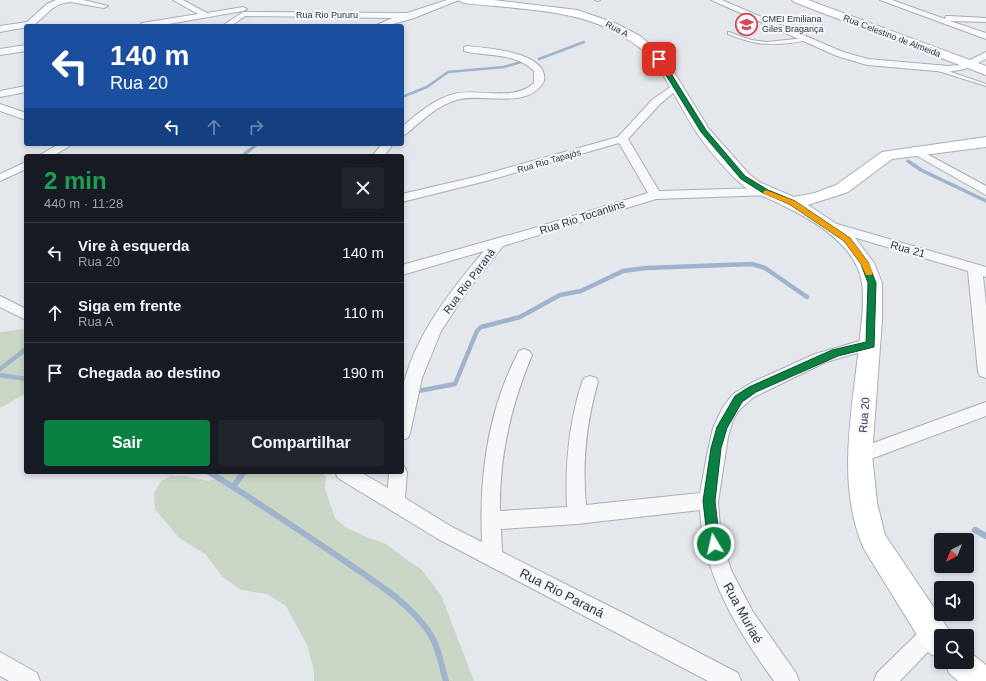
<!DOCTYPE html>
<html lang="pt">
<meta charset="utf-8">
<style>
body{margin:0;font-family:Arial,sans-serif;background:#20242c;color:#f1f3f6;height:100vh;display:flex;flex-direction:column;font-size:15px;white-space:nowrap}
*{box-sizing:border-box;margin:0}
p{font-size:13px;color:#9ea1a6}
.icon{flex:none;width:22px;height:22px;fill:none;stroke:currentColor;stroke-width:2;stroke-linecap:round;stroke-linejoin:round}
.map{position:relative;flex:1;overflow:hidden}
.drawer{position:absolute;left:24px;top:154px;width:380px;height:320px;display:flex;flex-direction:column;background:#171b24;border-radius:4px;box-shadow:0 2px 6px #0003}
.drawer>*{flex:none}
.top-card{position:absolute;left:24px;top:24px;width:380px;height:122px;border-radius:4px;box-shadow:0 2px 6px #0003;background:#1a4fa0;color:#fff;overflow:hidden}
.needle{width:26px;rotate:222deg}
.tools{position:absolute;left:934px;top:533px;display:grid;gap:8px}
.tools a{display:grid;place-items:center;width:40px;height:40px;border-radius:4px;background:#171b24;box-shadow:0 2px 6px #0003;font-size:20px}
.pin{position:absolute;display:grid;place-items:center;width:34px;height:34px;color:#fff;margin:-17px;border-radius:8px;box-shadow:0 2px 6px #0006}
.me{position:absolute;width:44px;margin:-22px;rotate:351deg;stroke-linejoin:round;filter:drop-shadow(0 0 3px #0008)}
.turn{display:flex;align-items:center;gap:14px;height:84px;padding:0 20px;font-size:18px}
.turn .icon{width:52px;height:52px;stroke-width:2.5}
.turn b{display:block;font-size:28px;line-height:34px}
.lanes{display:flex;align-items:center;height:38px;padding:0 20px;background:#0003;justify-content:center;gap:20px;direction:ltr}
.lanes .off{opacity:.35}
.round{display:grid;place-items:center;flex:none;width:42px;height:42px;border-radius:4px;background:#20242c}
.head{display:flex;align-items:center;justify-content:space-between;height:68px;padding:0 20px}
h1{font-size:24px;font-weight:600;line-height:30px;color:#1e9e55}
.button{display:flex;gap:8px;margin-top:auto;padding:8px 20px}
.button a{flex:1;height:46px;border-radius:4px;background:#0b8043;color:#fff;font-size:16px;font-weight:600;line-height:46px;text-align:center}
.button a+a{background:#20242c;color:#f1f3f6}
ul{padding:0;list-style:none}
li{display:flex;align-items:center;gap:12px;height:60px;padding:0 20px;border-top:1px solid #363941}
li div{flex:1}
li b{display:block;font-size:15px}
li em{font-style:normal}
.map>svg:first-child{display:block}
.green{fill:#c9d6c5}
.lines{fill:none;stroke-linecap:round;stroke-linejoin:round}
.stream-far3{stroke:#9fb4cc;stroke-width:2.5}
.stream-far2{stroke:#9fb4cc;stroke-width:3.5}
.stream-far1{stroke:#9fb4cc;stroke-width:4.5}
.stream{stroke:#9fb4cc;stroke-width:6}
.lane-casing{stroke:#a9aeb7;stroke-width:2}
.street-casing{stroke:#a9aeb7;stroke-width:2}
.secondary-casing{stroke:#a9aeb7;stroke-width:2}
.lane{fill:#f7f8fa;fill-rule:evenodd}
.street{fill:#f7f8fa;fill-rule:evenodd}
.secondary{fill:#fff;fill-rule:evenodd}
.route{fill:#0b8043;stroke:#07532c}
.slow{fill:#f59e0b}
.labels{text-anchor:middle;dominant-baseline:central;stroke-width:4;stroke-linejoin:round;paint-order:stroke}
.far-street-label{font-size:9px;fill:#2b3445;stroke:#f4f6f9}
.far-poi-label{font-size:9px;fill:#2b3445;stroke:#f4f6f9;text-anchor:start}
.street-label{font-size:11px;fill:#2b3445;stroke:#f4f6f9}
.near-street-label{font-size:13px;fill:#2b3445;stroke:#f4f6f9}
</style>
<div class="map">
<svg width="986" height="681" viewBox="0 0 986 681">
<rect width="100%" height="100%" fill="#e4e7ec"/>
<path class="green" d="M26,329V393L0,408V332Z
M221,472H321L326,477L325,489L335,518L345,527L369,538L386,544L406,559L421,569L441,595L474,681H314V671L307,645L286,606L267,594L241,590L222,576L205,554L178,537L155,509L154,493L161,481L171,476H185L208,481L220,477Z"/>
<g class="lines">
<path class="stream-far3" d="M539,59L584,42
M402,97L427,87L448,72L504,67L521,62"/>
<path class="stream-far2" d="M242,156L257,144
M908,161L921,170L986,201"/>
<path class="stream-far1" d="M0,369L26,349
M0,375L26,379
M413,392L455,384L477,331L481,327L520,317L560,295L581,291L623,271L646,268L752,264L765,268L807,297"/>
<path class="stream" d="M209,472C253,499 296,528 339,557C370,579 407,600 429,632C439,647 441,665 446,681
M233,487L244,472
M975,530L986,536"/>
<defs>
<path id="lane" d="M595,0H600L598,1Z
M729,32L751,40L767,42L806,38L808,39C803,42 796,42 790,43C765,46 750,43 728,34V32Z
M935,68H939L986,84V86L935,70Z"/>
<path id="street" d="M56,0H83L108,6L104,8L70,2L60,4L53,8L33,26L0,32V26L27,22L47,4Z
M173,0H183L207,13L243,7L247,9L243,11L157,26H138L142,23L198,14Z
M447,0H459L414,18L386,26H374L393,18L245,16L231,26H222L243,12L407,13Z
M711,0H722L843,52L868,59L948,66L960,65L986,52V59L965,69L948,72L867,65L837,56Z
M880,0H892L945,19L946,16H949L986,18V22L950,21L986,33V39Z
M26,45V51L0,55V49Z
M467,46C487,48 549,52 544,81C528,111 483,92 457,100C437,105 421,122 406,134L402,135V127C417,114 434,99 454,94C478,88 515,102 534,83V71C516,52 487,57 464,51V47Z
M676,83L681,86L679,88L660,104L628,139L659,191L765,188L771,192L769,195L656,199L503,246L468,290L441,331L422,378L410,433L408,438L402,440C402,425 399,406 402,391C413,338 450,291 484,251L402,275V265L531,229L648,193L619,143L486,181L402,202V194L479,176L618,137L652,100Z
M26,86V92L0,97V91Z
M0,104L26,113V120L0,111Z
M59,144H73L53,156H38Z
M382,144H393L384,156H372Z
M914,147L986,186V195L910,152L908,150Z
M26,162V169L0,181V174Z
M830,222L986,267V277L983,276L986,305V378L980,376L978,372L968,271L826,229L824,226L826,223Z
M0,296L26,309V320L0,307Z
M870,338L875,340L878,344L875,348L826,362L754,397L739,410L733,420L728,437L718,502L720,527L725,552L732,572L753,612L796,673L799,681H774C737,630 703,575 700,510L577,524L501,529L502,552L623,613L738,673L741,681H708L438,539L338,478L335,472H360L388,488L389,472H402V466H404L407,472L405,498L452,527L482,542C479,478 488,409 519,351L524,349L529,351L532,355C511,405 499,457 500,511L567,507C565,464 569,423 582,382L584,378L590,376L596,378L598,382C586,423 582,463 586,505L700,493L707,455L713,428L723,407L733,394L753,382L815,354Z
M986,402V416L860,463L854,460L851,455L854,450Z
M932,622L939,626L943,633L939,640L900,681H874L877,673L925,626Z
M0,652L37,673L40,681H9L0,676Z"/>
<path id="secondary" d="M458,0H493L577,10L615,23L640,36L664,56L709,129L749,174L759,182L794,197L815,193L836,185L882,152L986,137V147L892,159L848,192L808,205L853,235L874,263L882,283V320L872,455L877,503L885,535L953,636H941V658L930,654L922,643L864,549C836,486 852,412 859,346C861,326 865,303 862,283C857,246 815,221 784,206C769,198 751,193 739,182C726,170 704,145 695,130C681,108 670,84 655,63C644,48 624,36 607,28C569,9 507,8 464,3Z
M792,0H808L986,66V75L794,2Z
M967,650L986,665V681H958L949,673L945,662H967Z"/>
</defs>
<use href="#lane" class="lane-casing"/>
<use href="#street" class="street-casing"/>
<use href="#secondary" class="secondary-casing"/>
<use href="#lane" class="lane"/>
<use href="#street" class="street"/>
<use href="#secondary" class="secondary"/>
</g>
<path class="route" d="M659,57L662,59L706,130L745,176L768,190L795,201L850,238L868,262L876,283L874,347L838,356L756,392L742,402L727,428L721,448L715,501L720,544L718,548L714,550L710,548L708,544L703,501L711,448L717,427L735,396L749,387L832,350L866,342L868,283L861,264L844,241L789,204L763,193L741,179L701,132L656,59Z"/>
<path class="slow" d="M766,190L795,201L850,238L868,262L873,273L871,275H866L861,264L844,241L789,204L764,194L763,192Z"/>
<defs>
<symbol id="school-ring" viewBox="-11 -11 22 22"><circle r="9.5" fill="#f4f6f9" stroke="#d1495b" stroke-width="1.5"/><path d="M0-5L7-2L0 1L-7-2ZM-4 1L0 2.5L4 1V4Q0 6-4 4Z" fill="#d1495b"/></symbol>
</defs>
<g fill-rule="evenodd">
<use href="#school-ring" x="734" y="12" width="25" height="25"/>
</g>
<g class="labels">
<g class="far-street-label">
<text x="327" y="15">Rua Rio Pururu</text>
<text transform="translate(617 29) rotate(28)">Rua A</text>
<text transform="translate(892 36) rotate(21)">Rua Celestino de Almeida</text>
<text transform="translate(549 161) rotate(-16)">Rua Rio Tapajós</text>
</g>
<g class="far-poi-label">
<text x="762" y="19">CMEI Emiliana<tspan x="762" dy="10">Giles Bragança</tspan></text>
</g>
<g class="street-label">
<text transform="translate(582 217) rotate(-18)">Rua Rio Tocantins</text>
<text transform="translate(908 249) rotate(16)">Rua 21</text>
<text transform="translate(469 281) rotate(-53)">Rua Rio Paraná</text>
<text transform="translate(864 415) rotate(-85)">Rua 20</text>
</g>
<g class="near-street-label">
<text transform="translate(562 593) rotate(27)">Rua Rio Paraná</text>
<text transform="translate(743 613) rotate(61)">Rua Muriaé</text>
</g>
</g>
</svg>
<div class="tools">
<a><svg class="needle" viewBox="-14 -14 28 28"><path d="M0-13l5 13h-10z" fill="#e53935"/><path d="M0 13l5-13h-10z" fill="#9ea1a6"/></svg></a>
<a><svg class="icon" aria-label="sound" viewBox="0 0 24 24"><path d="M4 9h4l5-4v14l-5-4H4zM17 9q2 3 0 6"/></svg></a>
<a><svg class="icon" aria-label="search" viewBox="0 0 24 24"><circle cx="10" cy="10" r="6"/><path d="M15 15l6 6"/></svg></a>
</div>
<div class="pin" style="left:659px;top:59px;background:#d93025"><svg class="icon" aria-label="arrive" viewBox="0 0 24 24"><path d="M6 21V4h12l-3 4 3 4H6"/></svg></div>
<svg class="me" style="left:714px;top:544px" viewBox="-20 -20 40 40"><circle r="17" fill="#0b8043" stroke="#fff" stroke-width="3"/><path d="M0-11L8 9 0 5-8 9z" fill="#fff"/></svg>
<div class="top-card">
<div class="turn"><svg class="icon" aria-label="left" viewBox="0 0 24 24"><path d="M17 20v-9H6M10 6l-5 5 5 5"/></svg><div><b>140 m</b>Rua 20</div></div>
<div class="lanes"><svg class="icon" aria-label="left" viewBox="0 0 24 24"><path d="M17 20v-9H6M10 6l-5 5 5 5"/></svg><svg class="icon off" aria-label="ahead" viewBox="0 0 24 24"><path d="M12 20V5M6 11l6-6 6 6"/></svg><svg class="icon off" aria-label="right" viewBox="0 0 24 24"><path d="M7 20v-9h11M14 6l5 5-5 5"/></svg></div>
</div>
<section class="drawer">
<div class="head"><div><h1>2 min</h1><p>440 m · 11:28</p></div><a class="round"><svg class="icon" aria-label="close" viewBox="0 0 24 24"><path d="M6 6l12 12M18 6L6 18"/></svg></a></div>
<ul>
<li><svg class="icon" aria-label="left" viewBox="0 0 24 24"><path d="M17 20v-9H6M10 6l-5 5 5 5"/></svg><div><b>Vire à esquerda</b><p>Rua 20</p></div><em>140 m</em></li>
<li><svg class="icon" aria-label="ahead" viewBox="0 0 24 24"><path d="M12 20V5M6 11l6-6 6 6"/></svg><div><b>Siga em frente</b><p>Rua A</p></div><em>110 m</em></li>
<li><svg class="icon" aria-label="arrive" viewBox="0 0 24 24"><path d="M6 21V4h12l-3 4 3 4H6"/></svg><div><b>Chegada ao destino</b></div><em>190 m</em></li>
</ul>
<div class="button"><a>Sair</a><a>Compartilhar</a></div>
</section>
</div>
